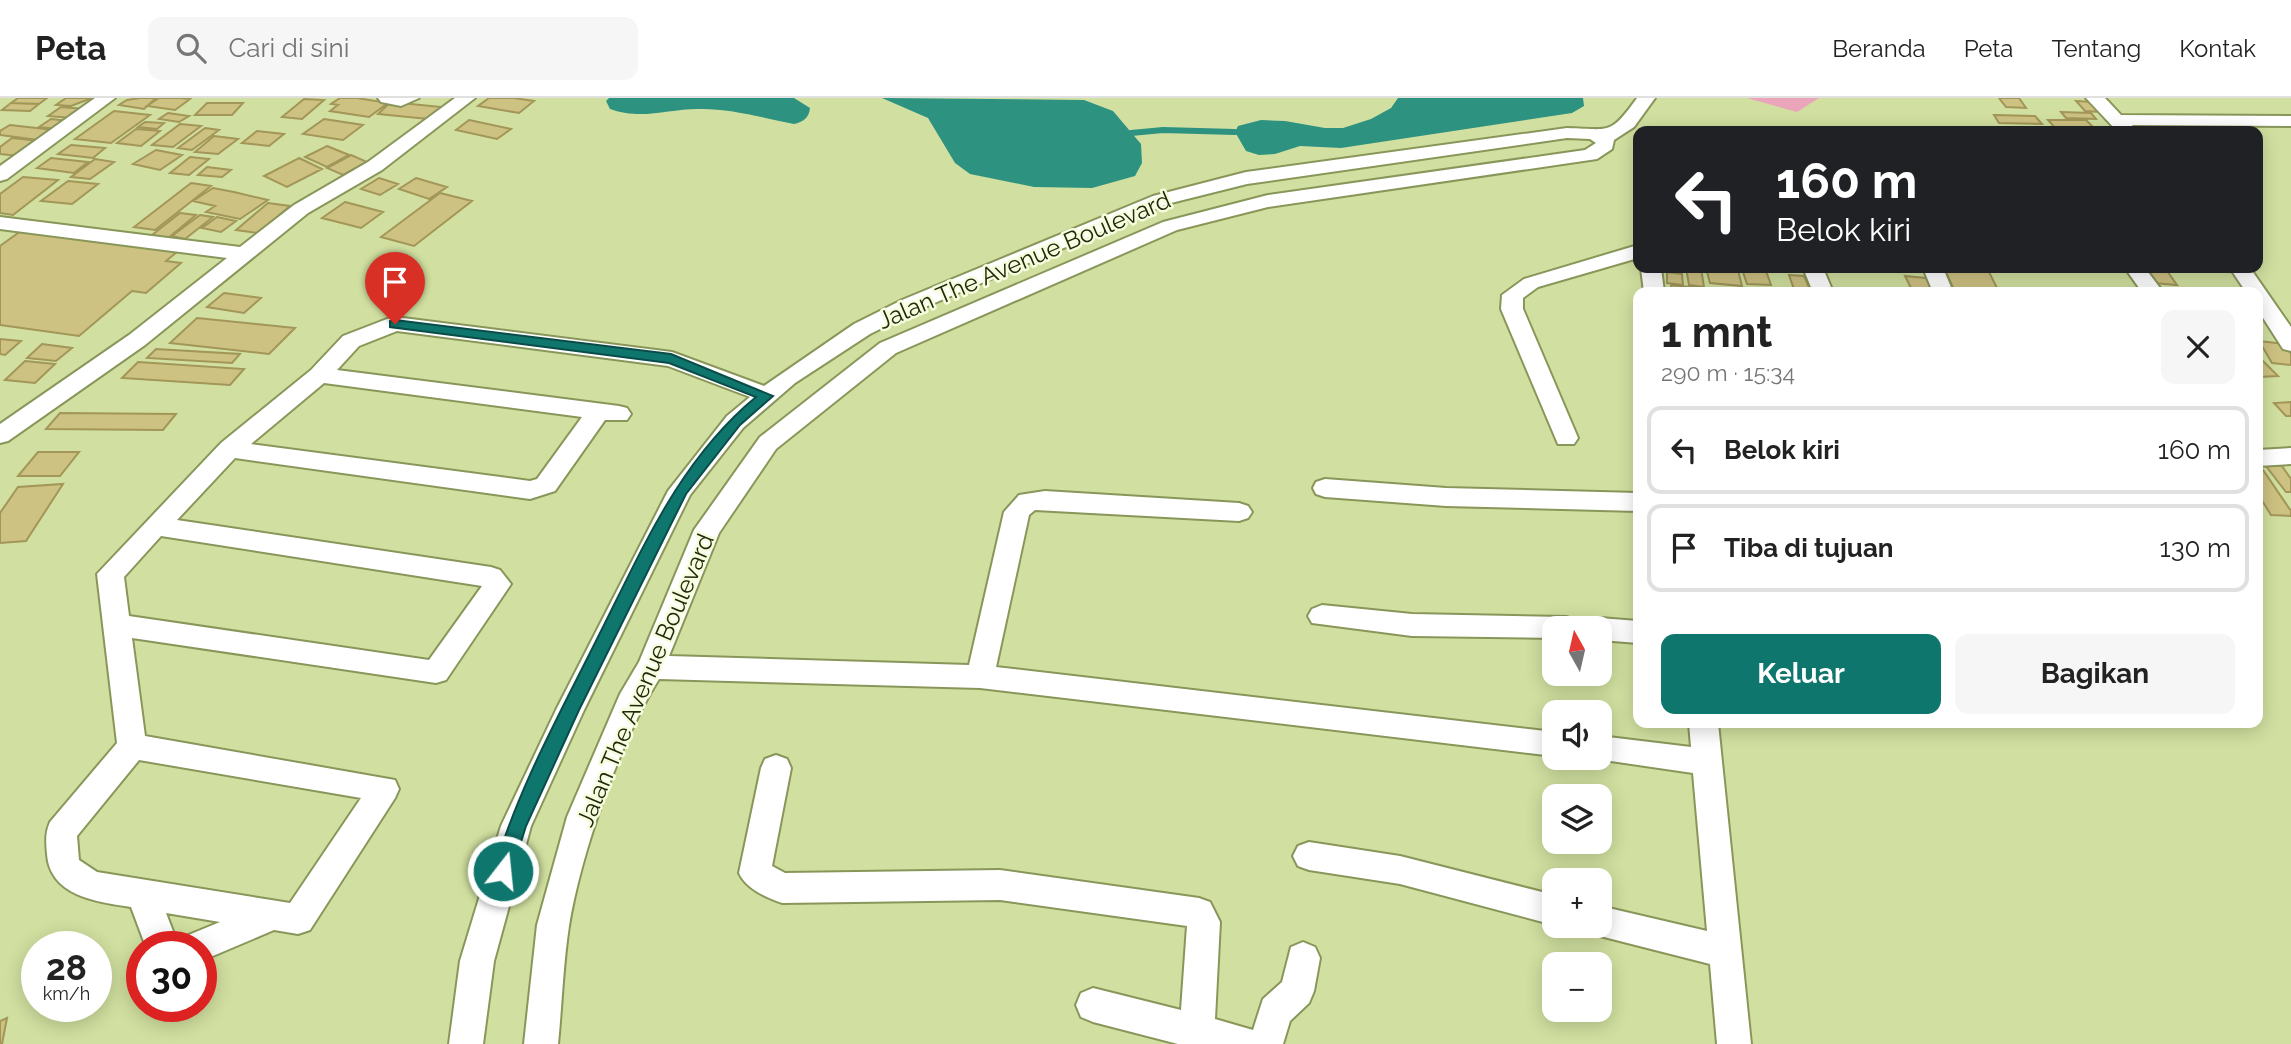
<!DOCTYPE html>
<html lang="id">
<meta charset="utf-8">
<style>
body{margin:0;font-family:Raleway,sans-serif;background:#f6f6f6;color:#222;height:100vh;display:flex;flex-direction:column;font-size:26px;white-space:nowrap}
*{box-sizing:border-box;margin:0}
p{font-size:23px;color:#767676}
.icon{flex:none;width:38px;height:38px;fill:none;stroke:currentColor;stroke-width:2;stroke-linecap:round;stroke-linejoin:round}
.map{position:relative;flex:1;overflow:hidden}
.side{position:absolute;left:1633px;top:189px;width:630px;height:441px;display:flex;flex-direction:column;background:#fff;border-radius:14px;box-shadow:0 4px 18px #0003}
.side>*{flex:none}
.banner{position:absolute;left:1633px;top:28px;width:630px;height:147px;border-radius:14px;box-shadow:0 4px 18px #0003;background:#202124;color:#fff;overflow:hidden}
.needle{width:46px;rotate:352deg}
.fabs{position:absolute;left:1542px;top:518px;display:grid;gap:14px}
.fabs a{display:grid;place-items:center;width:70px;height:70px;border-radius:14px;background:#fff;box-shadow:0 4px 18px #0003;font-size:35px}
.speed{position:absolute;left:21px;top:833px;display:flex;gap:14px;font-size:35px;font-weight:700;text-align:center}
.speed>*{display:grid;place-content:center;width:91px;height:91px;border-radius:50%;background:#fff;box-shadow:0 4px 18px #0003;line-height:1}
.speed small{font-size:18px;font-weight:400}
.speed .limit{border:10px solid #d22;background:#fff;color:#111}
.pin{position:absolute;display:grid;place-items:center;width:60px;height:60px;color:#fff;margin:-72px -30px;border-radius:50% 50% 50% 0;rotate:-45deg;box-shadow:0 0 7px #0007}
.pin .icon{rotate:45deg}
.me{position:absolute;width:77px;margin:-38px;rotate:16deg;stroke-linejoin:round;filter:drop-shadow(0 0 5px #0008)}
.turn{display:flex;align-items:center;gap:24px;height:147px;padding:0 28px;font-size:32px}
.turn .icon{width:91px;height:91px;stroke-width:2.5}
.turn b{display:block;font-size:49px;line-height:60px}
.round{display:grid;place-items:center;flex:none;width:74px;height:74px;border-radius:14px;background:#f6f6f6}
.summary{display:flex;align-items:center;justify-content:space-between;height:119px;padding:0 28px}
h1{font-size:42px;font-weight:700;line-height:52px}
.cta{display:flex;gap:14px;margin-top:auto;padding:14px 28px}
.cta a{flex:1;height:80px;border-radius:14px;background:#0f766e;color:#fff;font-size:28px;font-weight:700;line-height:80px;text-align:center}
.cta a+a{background:#f6f6f6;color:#222}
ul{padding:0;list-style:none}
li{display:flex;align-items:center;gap:21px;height:88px;margin:0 14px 10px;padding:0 14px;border:4px solid #e0e0e0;border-radius:14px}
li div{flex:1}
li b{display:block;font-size:26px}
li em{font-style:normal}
header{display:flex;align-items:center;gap:42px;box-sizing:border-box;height:98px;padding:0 35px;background:#fff;border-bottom:2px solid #e0e0e0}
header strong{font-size:33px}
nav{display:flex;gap:38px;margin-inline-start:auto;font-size:24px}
.search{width:490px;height:63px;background:#f6f6f6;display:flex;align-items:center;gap:18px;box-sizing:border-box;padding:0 24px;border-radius:14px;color:#767676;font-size:26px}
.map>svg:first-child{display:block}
.green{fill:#eba5bb}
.water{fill:#2e9281}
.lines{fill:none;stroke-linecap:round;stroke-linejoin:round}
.stream{stroke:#2e9281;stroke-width:6}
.building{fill:#cec282;stroke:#a29658;stroke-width:2}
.minor-casing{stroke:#89965a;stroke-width:4}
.minor{fill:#fff;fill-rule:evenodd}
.route{fill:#0f766e;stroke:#0a4d48;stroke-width:2}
.labels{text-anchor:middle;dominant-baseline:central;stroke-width:5;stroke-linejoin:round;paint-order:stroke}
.street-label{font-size:24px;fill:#22270e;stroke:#f5fddd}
</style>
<header>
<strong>Peta</strong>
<div class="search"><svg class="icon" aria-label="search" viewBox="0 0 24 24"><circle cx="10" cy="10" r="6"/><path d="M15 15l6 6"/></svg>Cari di sini</div>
<nav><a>Beranda</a><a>Peta</a><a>Tentang</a><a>Kontak</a></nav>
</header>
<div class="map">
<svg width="2291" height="946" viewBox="0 0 2291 946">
<rect width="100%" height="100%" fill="#d1e0a0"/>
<path class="green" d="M1747,0H1819L1797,14Z"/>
<path class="water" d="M609,0H794L810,10C809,20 803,24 794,26C764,20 732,11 702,11C668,10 644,23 610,11L606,3Z
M882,0L1084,2L1113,13L1141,46L1142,65L1135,78L1092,90L1034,89L970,76L955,65L928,20Z
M1398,0H1583L1584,8L1572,15L1341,50L1300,48L1275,56L1259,57L1246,53L1235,34L1238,28L1261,22L1285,23L1325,30H1343L1371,21L1391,10Z"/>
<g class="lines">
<path class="stream" d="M1131,35L1163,32L1235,34"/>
</g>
<path class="building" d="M18,0H47L39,6L11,5Z
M66,0H92L71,8L56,7Z
M140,0H156L144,11L119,7L127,2Z
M159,0H180L190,1L175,12L147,8Z
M340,0H357L388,5L369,19L330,13L338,7L331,6Z
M489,0H514L534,3L519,15L478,8Z
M1999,0H2019L2026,10L2006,9Z
M304,1L324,2L302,21L282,19Z
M2076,3L2094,4L2102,14L2085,13Z
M391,4L441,9L428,21L378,16Z
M11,5L39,6L30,13L2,12Z
M207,5H243L232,17H195Z
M61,9L85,11L72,20L48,18Z
M114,13L150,17L111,45L75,41Z
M2061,14L2091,15L2096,21L2066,20Z
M168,15L189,18L179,24L159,21Z
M1994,17L2035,18L2042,26L1999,25Z
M51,21L69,23L58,31L39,29Z
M324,21L363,27L343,42L303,36Z
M469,22L511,31L497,41L456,32Z
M2048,22H2086L2094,30H2055Z
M145,24L164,25L157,31L138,29Z
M180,26L201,28L173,49L152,47Z
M10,27L54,32L39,42L0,37V33Z
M205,30L219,32L192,52L178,50Z
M136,31L160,33L141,48L117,45Z
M257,33L284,36L269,48L242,45Z
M214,38L238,41L218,56L195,54Z
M12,40L40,43L19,58L0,56V49Z
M71,47L105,50L93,60L58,56Z
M327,48L349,57L327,69L305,59Z
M156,52L182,57L160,72L133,66Z
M351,57L367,64L343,77L327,70Z
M190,59L209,61L189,77L170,75Z
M51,60L88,64L74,75L37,70Z
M299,60L322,71L287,89L264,78Z
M95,61L114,64L90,81L71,79Z
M207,69L231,72L222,79L198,77Z
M23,79L58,82L13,117L0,115V96Z
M379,80L398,86L380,97L361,91Z
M416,80L447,89L429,101L399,91Z
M68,83L98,86L72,106L41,103Z
M191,85L211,88L155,132L134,129Z
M213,90L234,94L268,102L240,121L206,114L215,108L193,103Z
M440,95L472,103L414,148L381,139Z
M345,104L383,114L361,130L322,120Z
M268,105L290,108L258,135L236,132Z
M180,115L196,117L168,140L152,137Z
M200,117L213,119L185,141L172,138Z
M217,119L236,123L221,134L202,130Z
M25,130L183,149L166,163L181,165L146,195L132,193L79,238L0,227V148Z
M1686,170H1701L1704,189L1689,187Z
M1706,170L1738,172L1742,188L1710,185Z
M1944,170H1987L1999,194H1955Z
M2143,170H2165L2177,187L2153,185Z
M1742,171L1766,173L1771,187L1747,186Z
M1667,174L1682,176L1683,187L1667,185Z
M1789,177L1804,178L1811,194H1795Z
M1905,178L1926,180L1932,192L1911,190Z
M1671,187L1708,191L1709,194H1672Z
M224,195L261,200L244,215L207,209Z
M197,220L295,230L269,256L170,245Z
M0,241L21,243L5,257L0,256Z
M2259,243L2285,246L2291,256V267L2272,265Z
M42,246L72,250L56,263L27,260Z
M156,251L240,256L232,265L147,260Z
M2258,262H2262L2278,278L2258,279Z
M25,263L55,266L35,285L5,282Z
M138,264L244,271L230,287L122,280Z
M2291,304V318H2286L2274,305Z
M60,315L176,316L163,332L46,331Z
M38,354H79L60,378H18Z
M2266,368H2282L2291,381V394H2286Z
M2258,372H2263L2291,413V418L2271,417L2258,396Z
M63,386L26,443L0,445V415L18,389Z
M7,920L2,946H0V923Z"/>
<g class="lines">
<defs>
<path id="minor" d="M95,0H115L7,81L0,83V68Z
M378,0H419L401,8L381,4Z
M455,0H475L382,72L308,115L145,247L8,343L0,345V326L129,237L227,160L0,131V119L240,149L294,107L368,64Z
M1637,0H1655L1634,29L1614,42L1612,51L1597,61L1268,109L1177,132L896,255L776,351L719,435L669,558L969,567L1004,414L1019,397L1045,393L1239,405L1248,408L1252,414L1248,420L1239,423L1035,412L1029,417L996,569L1554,634V658L980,590L659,581C620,643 581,755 569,828C563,867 562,907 558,946H524L537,827L567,719L620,596L639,564L694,432L760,339L880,245L1163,124L1268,97L1585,52L1596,45L1590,41L1567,40L1247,86L1167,106L918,212L870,236L795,285L743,330L690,397L584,612L531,728L494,863L483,946H449L460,863L501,728L556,612L668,393L727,318L750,299L668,268L397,233L359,248L337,272L619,308L627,310L631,316L627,322H605L555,393L530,401L235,360L177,422L491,469L500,472L511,486L446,582L436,585L132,540L145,638L395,682L399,691L395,700L310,832L298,836L274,832L201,863V849H182L186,838L220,824L166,815L179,849H146L131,809C97,804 50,798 47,756C46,744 45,735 50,724L117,645L97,476L221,345L311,272L343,238L387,221L395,219L672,254L764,288L854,226L902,202L1153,98L1246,74L1567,30C1610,31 1610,38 1637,0ZM324,285L582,319L537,381L530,383L251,346ZM161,438L482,488L429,562L129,518L124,479ZM139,662L361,700L290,805L97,774L79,762L77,738Z
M2086,0H2105L2121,17L2291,18V28L2132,27L2136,33H2117Z
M1638,147V160L1538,189L1523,200V211L1578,340L1574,346H1558L1501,211L1502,197L1524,181Z
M1641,170H1661L1664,194H1644Z
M1803,170H1823L1833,194H1813Z
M1923,170H1943L1953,194H1933Z
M2125,170H2145L2163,194H2142Z
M2230,170H2250L2291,229V253L2283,251L2258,212V194H2246Z
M2291,350V366L2258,368V352Z
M1325,381L1446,390L1638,395V413L1446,408L1325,399L1316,396L1313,390L1316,384Z
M1322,507L1412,516L1566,519L1576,522L1580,530H1554V540L1412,538L1312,525L1308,518L1312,511Z
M1600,520L1638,523V545L1600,542V530H1587L1590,523Z
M1689,625H1718L1751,946H1717L1710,866L1600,838L1588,834L1586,828H1600V808L1707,833L1693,675L1590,660H1600V638L1691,649Z
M776,657L787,661L791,670L772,768L785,775L1000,772L1199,800L1210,804L1220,824L1215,921L1253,932L1263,901L1282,884L1291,849L1303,844L1315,849L1320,860L1314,893L1309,905L1290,923L1283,946H1178L1093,924L1081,919L1076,907L1081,895L1093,890L1181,912L1187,828L1000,802L782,805C766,799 746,791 739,775L761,670L765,661Z
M1309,744L1400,758L1554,797V827L1400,786L1309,772L1298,768L1293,758L1298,748Z"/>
</defs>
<use href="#minor" class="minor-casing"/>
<use href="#minor" class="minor"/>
</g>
<path class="route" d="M395,222L671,256L773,298L740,327L686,396L579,612L526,728L510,779L503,782L496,779L494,773C517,693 558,619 595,545C640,457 677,364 756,299L669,265L390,229V223Z"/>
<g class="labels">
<g class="street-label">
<text transform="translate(1024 162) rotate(-23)">Jalan The Avenue Boulevard</text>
<text transform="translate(645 582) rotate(-67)">Jalan The Avenue Boulevard</text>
</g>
</g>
</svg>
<div class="fabs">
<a><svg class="needle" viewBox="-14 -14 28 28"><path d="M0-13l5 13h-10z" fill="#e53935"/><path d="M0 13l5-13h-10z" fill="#767676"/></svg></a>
<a><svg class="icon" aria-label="sound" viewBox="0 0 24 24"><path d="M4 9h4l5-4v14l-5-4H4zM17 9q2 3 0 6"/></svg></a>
<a><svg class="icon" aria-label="layers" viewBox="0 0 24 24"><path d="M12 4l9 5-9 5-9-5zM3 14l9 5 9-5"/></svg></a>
<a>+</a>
<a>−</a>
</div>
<div class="speed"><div>28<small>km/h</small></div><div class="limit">30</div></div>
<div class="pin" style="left:395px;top:226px;background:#d93025"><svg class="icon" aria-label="arrive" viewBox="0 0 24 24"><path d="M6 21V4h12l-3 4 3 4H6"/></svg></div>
<svg class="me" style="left:503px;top:773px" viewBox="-20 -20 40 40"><circle r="17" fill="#0f766e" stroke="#fff" stroke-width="3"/><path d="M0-11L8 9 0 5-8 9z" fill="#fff"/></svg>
<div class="banner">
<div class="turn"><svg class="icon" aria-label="left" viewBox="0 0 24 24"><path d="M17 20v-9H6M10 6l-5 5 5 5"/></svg><div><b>160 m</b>Belok kiri</div></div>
</div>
<section class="side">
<div class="summary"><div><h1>1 mnt</h1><p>290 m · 15:34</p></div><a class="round"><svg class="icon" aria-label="close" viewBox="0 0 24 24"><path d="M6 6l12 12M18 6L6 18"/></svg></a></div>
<ul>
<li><svg class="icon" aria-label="left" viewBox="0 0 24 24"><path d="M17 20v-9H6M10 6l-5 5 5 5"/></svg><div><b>Belok kiri</b></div><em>160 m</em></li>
<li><svg class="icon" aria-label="arrive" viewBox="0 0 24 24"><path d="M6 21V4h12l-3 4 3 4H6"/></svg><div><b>Tiba di tujuan</b></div><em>130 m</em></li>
</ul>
<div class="cta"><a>Keluar</a><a>Bagikan</a></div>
</section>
</div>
